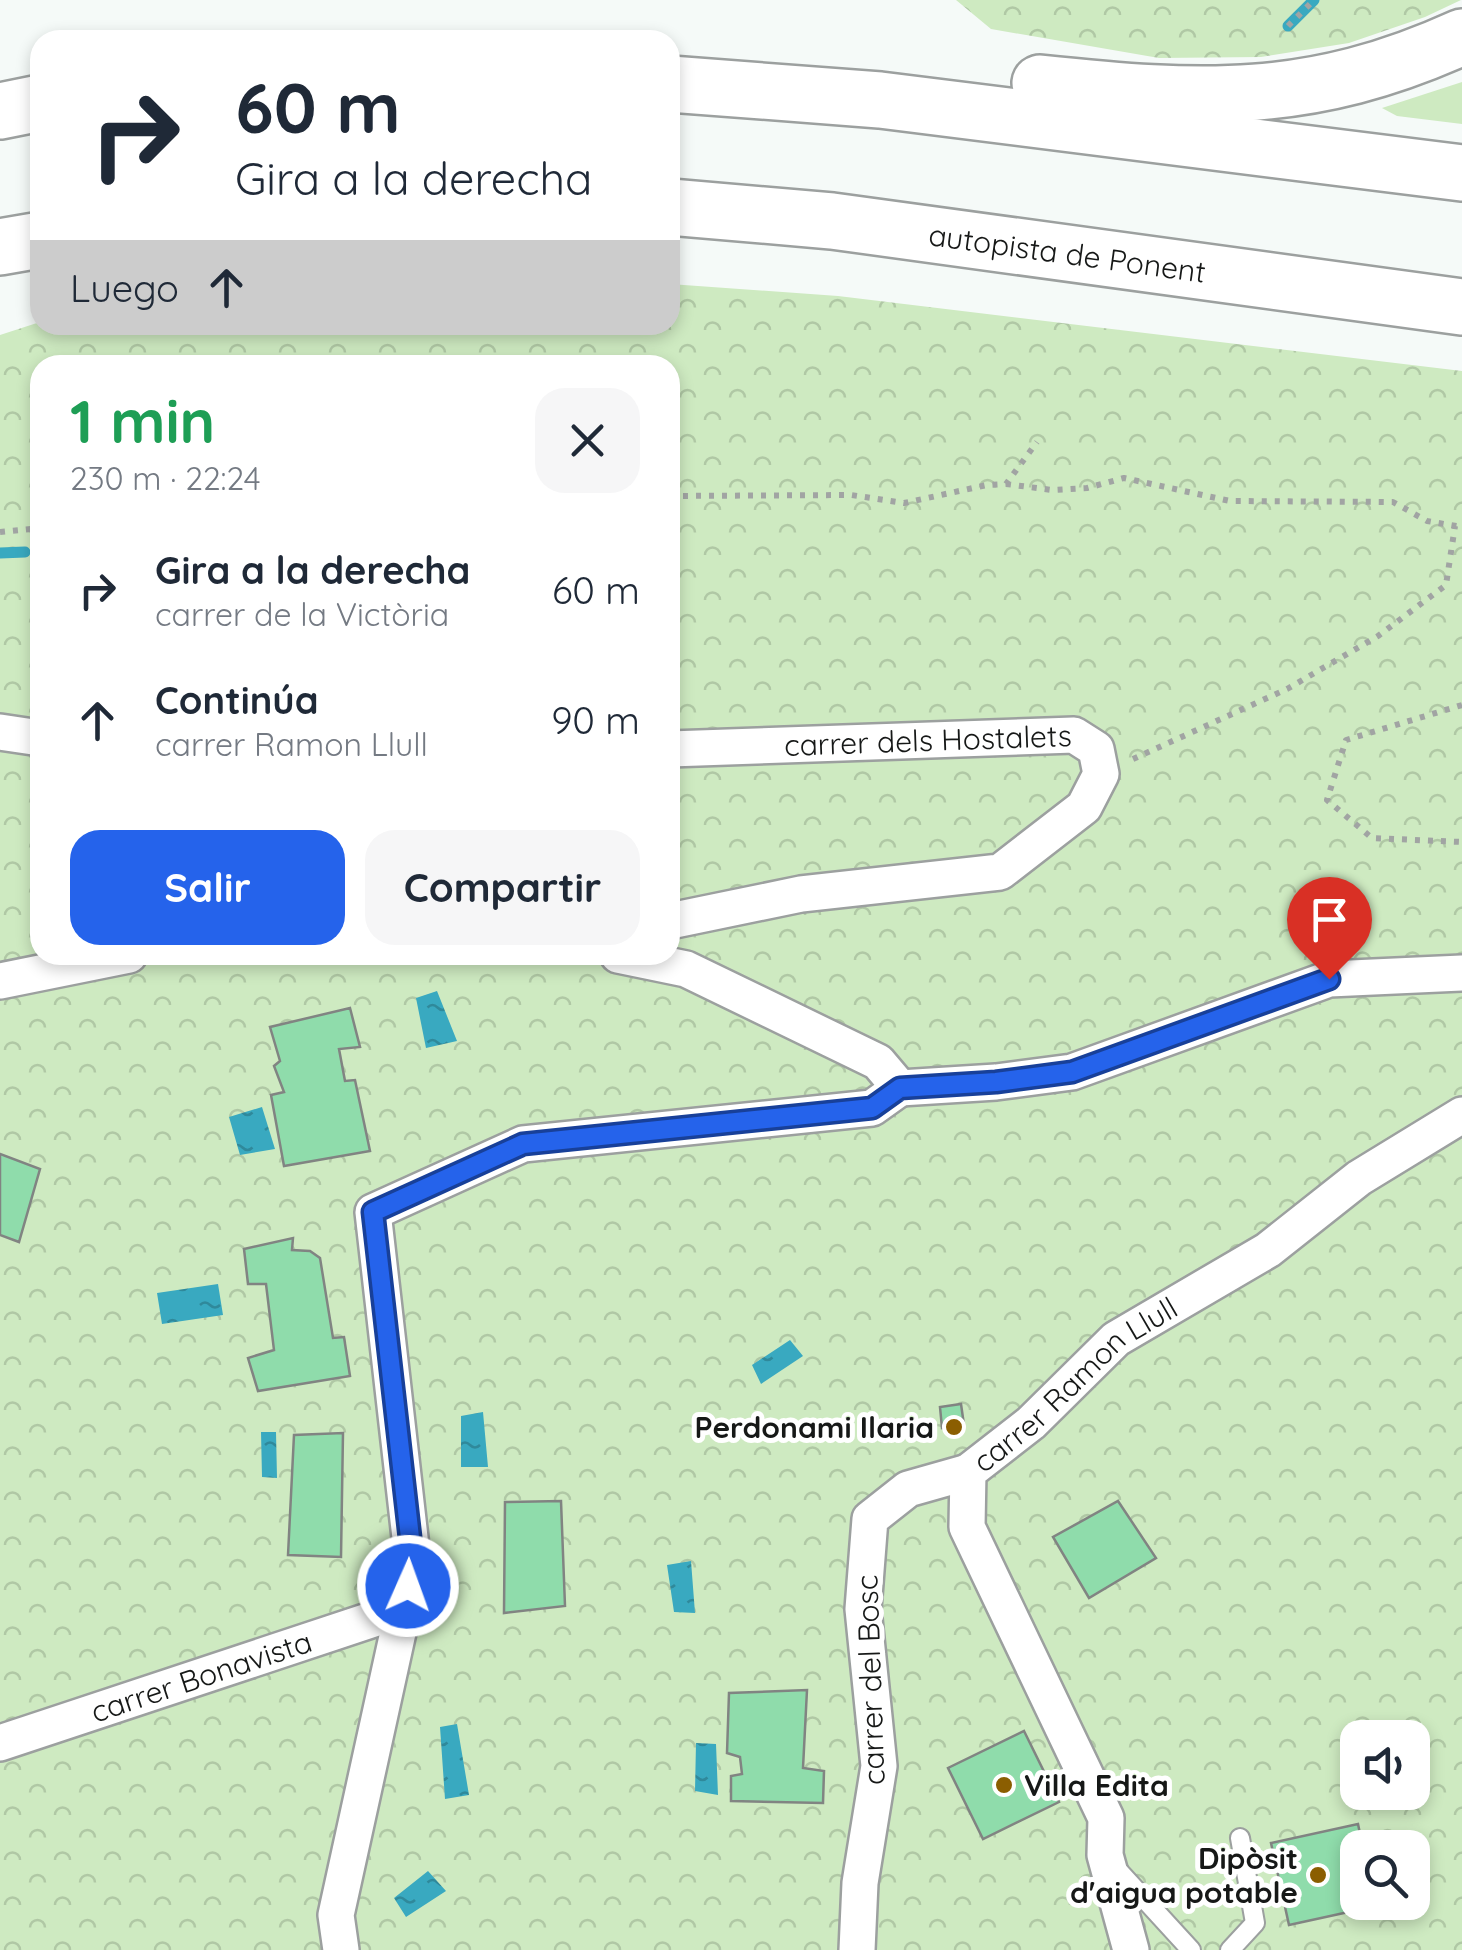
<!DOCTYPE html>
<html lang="es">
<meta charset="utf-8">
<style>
body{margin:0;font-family:Quicksand,sans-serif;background:#f6f6f7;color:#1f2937;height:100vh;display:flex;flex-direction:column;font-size:38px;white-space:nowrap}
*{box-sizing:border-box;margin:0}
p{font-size:32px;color:#747a83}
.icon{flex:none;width:55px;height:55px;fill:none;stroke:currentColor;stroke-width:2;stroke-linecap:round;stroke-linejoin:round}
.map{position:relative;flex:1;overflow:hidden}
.panel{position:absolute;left:30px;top:355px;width:650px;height:610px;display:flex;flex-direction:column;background:#fff;border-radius:30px;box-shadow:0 5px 15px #0003}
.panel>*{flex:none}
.guide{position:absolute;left:30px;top:30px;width:650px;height:305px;border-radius:30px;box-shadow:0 5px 15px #0003;background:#fff;color:#1f2937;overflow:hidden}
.fabs{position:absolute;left:1340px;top:1720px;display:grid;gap:20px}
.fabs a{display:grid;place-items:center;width:90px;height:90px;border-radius:20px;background:#fff;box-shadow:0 5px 15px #0003;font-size:50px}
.pin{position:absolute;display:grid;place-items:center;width:85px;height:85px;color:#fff;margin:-102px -42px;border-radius:50% 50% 50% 0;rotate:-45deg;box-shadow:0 0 10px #0007}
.pin .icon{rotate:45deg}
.me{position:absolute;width:110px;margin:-55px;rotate:2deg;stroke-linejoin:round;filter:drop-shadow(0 0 8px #0008)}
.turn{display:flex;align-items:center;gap:35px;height:210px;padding:0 40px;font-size:45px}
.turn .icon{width:130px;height:130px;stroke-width:2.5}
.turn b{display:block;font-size:70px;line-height:85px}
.then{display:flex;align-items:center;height:95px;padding:0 40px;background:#0003;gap:20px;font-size:38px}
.round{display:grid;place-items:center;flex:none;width:105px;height:105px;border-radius:30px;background:#f6f6f7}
.summary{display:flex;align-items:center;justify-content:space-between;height:170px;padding:0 40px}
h1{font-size:60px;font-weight:700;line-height:75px;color:#1e9e55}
.primary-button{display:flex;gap:20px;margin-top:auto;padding:20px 40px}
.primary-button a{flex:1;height:115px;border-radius:30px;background:#2563eb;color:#fff;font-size:40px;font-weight:700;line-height:115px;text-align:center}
.primary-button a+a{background:#f6f6f7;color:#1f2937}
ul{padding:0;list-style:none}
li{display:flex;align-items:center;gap:30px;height:130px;padding:0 40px}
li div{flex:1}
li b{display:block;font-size:38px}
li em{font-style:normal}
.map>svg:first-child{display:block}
.green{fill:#ceeac1}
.forest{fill:url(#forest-crowns);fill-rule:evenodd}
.water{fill:url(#water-ripples)}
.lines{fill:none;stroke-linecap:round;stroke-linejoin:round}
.stream{stroke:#39a9c0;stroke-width:11}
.building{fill:#8fdcab;stroke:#818482;stroke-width:2.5}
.service-casing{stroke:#9ca09f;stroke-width:22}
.minor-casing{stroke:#9ca09f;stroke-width:40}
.motorway-casing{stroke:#9ca09f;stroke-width:60}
.path{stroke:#a1a4a3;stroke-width:6;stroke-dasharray:5 8;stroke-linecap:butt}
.service{stroke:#fff;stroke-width:18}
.minor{stroke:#fff;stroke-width:35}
.motorway{stroke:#fff;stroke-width:55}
.route-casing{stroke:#184099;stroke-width:25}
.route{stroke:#2563eb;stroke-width:18}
.poi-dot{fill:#8b5e01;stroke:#fff;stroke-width:4}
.labels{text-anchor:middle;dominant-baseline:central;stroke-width:10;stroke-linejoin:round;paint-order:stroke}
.street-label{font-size:30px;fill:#161817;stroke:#fff}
.poi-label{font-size:30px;font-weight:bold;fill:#161817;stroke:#fff;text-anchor:end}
</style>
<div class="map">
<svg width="1462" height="1950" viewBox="0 0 1462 1950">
<defs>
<pattern id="forest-crowns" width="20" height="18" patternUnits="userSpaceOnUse" patternTransform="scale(2.5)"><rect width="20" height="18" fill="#ceeac1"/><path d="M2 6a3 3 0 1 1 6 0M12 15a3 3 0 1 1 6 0" fill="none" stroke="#b0c8a5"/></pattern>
<pattern id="water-ripples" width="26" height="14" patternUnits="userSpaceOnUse" patternTransform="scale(2.5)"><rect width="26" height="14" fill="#39a9c0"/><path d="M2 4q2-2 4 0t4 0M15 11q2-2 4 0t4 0" fill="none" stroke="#2f899b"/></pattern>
</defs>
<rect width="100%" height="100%" fill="#f5faf8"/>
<path class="green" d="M1462,82V124L1397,116L1382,108Z"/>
<path class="forest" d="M956,0H1461L1425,17L1349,43L1261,57L1159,58L991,29Z
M670,284L838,296L1462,371V1950H0V335L40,322V325H670ZM40,365H670V955H40ZM1358,1738H1412V1792H1358ZM1358,1848H1412V1902H1358Z"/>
<path class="water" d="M437,991L457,1041L426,1048L416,998Z
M262,1107L275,1149L240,1155L229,1117Z
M218,1284L223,1315L162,1324L157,1293Z
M790,1340L803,1356L761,1384L752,1365Z
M483,1412L488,1467H461V1416Z
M261,1432H276L277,1478L262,1477Z
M691,1561L695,1613L674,1612L667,1565Z
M457,1724L469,1795L445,1799L440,1727Z
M696,1743L716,1744L718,1795L695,1791Z
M428,1871L446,1891L406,1917L394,1898Z"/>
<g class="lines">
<path class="stream" d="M1288,26L1314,0
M0,553L25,552"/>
</g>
<path class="building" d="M350,1008L360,1047L339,1049L345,1081L355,1080L370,1151L284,1166L271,1095L284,1092L274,1066L280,1061L270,1027Z
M0,1154L40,1169L19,1242L0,1235Z
M293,1238L292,1250L310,1251L320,1258L333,1338L344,1337L350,1376L258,1391L248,1358L274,1350L266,1284H248L244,1249Z
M961,1404L964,1425L942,1428L940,1407Z
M343,1433L341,1557L288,1555L294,1435Z
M561,1501L565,1606L504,1613L505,1502Z
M1118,1501L1156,1558L1089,1598L1053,1537Z
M807,1690L803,1768L824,1771L823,1803L731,1801V1776L742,1774L740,1757L727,1753L729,1693Z
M1024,1731L1059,1802L983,1839L948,1768Z
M1358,1824L1363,1848H1358V1902H1375L1376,1906L1289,1925L1271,1843Z"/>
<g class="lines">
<defs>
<path id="service" d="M1115,1867L1191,1950
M1230,1950L1255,1923L1240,1838"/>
<g id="minor">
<path d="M0,732L40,738"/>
<path id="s1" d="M670,749L1074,735L1096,749L1101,774L1084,807L1000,872L801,894L670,921"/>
<path d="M618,955L686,969L878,1062L900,1088L996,1082L1072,1072L1329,979L1462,973"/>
<path d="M0,981L129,955"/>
<path id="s2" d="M0,1743L404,1609"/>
<path d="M341,1950L336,1915L413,1564L373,1212L523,1144L872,1108L900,1088"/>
<path d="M857,1950L860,1883L879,1766L863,1609L870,1519L908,1489L968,1472"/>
<path id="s3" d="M1131,1950L1105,1855L1106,1818L967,1527L968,1472L1031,1423L1116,1339L1268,1250L1359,1178L1462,1115"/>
</g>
<g id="motorway">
<path d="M1040,83C1201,100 1310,106 1462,37"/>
<path d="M670,84L880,100L1462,173"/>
<path d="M0,111L40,103"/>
<path id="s4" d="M670,207L832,221L1462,307"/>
<path d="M0,247L40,240"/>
</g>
</defs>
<use href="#service" class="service-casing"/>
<use href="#minor" class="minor-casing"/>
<use href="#motorway" class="motorway-casing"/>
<path class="path" d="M1288,26L1314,0
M1006,484L1052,490L1087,488L1124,478L1230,501L1393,502L1427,521L1462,527
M670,496L851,495L904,503L987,485L1006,484L1037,442
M0,532L40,528
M1462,705L1346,740L1327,800L1372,838L1462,842
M1133,759L1287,689L1378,636L1446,585L1455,526"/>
<use href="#service" class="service"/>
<use href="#minor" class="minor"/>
<use href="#motorway" class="motorway"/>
</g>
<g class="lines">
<defs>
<path id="route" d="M408,1586L413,1564L373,1212L523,1144L872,1108L900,1088L996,1082L1072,1072L1329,979"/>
</defs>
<use href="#route" class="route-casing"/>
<use href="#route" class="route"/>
</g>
<g class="poi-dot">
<circle cx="954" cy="1427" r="10"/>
<circle cx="1004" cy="1785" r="10"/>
<circle cx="1318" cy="1875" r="10"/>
</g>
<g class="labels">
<g class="street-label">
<text stroke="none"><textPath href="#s4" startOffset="400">autopista de Ponent</textPath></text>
<text stroke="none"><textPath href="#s1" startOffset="258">carrer dels Hostalets</textPath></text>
<text stroke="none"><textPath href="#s3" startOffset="652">carrer Ramon Llull</textPath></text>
<text stroke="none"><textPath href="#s2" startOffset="212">carrer Bonavista</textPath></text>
<text transform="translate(870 1680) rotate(-92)">carrer del Bosc</text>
</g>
<g class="poi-label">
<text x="934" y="1427">Perdonami Ilaria</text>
<text x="1024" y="1785" text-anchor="start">Villa Edita</text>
<text x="1298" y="1858">Dipòsit<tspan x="1298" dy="34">d'aigua potable</tspan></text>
</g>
</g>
</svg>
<div class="fabs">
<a><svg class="icon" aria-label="sound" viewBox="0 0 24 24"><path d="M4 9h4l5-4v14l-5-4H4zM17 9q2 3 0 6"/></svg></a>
<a><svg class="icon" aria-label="search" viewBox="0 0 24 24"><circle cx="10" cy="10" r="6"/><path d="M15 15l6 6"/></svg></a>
</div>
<div class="pin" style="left:1329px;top:979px;background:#d93025"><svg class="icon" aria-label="arrive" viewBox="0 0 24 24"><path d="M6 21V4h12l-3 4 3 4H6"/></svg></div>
<svg class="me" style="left:408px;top:1586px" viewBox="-20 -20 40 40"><circle r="17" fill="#2563eb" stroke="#fff" stroke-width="3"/><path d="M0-11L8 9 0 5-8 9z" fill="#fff"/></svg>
<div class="guide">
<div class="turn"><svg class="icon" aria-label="right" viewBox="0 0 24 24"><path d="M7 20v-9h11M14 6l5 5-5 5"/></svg><div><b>60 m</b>Gira a la derecha</div></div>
<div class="then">Luego<svg class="icon" aria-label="ahead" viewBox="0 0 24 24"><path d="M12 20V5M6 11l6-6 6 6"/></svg></div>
</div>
<section class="panel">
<div class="summary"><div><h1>1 min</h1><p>230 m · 22:24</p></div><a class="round"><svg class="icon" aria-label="close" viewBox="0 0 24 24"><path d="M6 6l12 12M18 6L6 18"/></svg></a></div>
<ul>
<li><svg class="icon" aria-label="right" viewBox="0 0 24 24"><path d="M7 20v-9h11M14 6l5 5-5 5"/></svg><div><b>Gira a la derecha</b><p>carrer de la Victòria</p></div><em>60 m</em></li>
<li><svg class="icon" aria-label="ahead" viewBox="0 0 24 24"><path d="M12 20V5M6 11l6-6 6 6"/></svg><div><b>Continúa</b><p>carrer Ramon Llull</p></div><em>90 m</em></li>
</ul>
<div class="primary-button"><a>Salir</a><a>Compartir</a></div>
</section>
</div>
